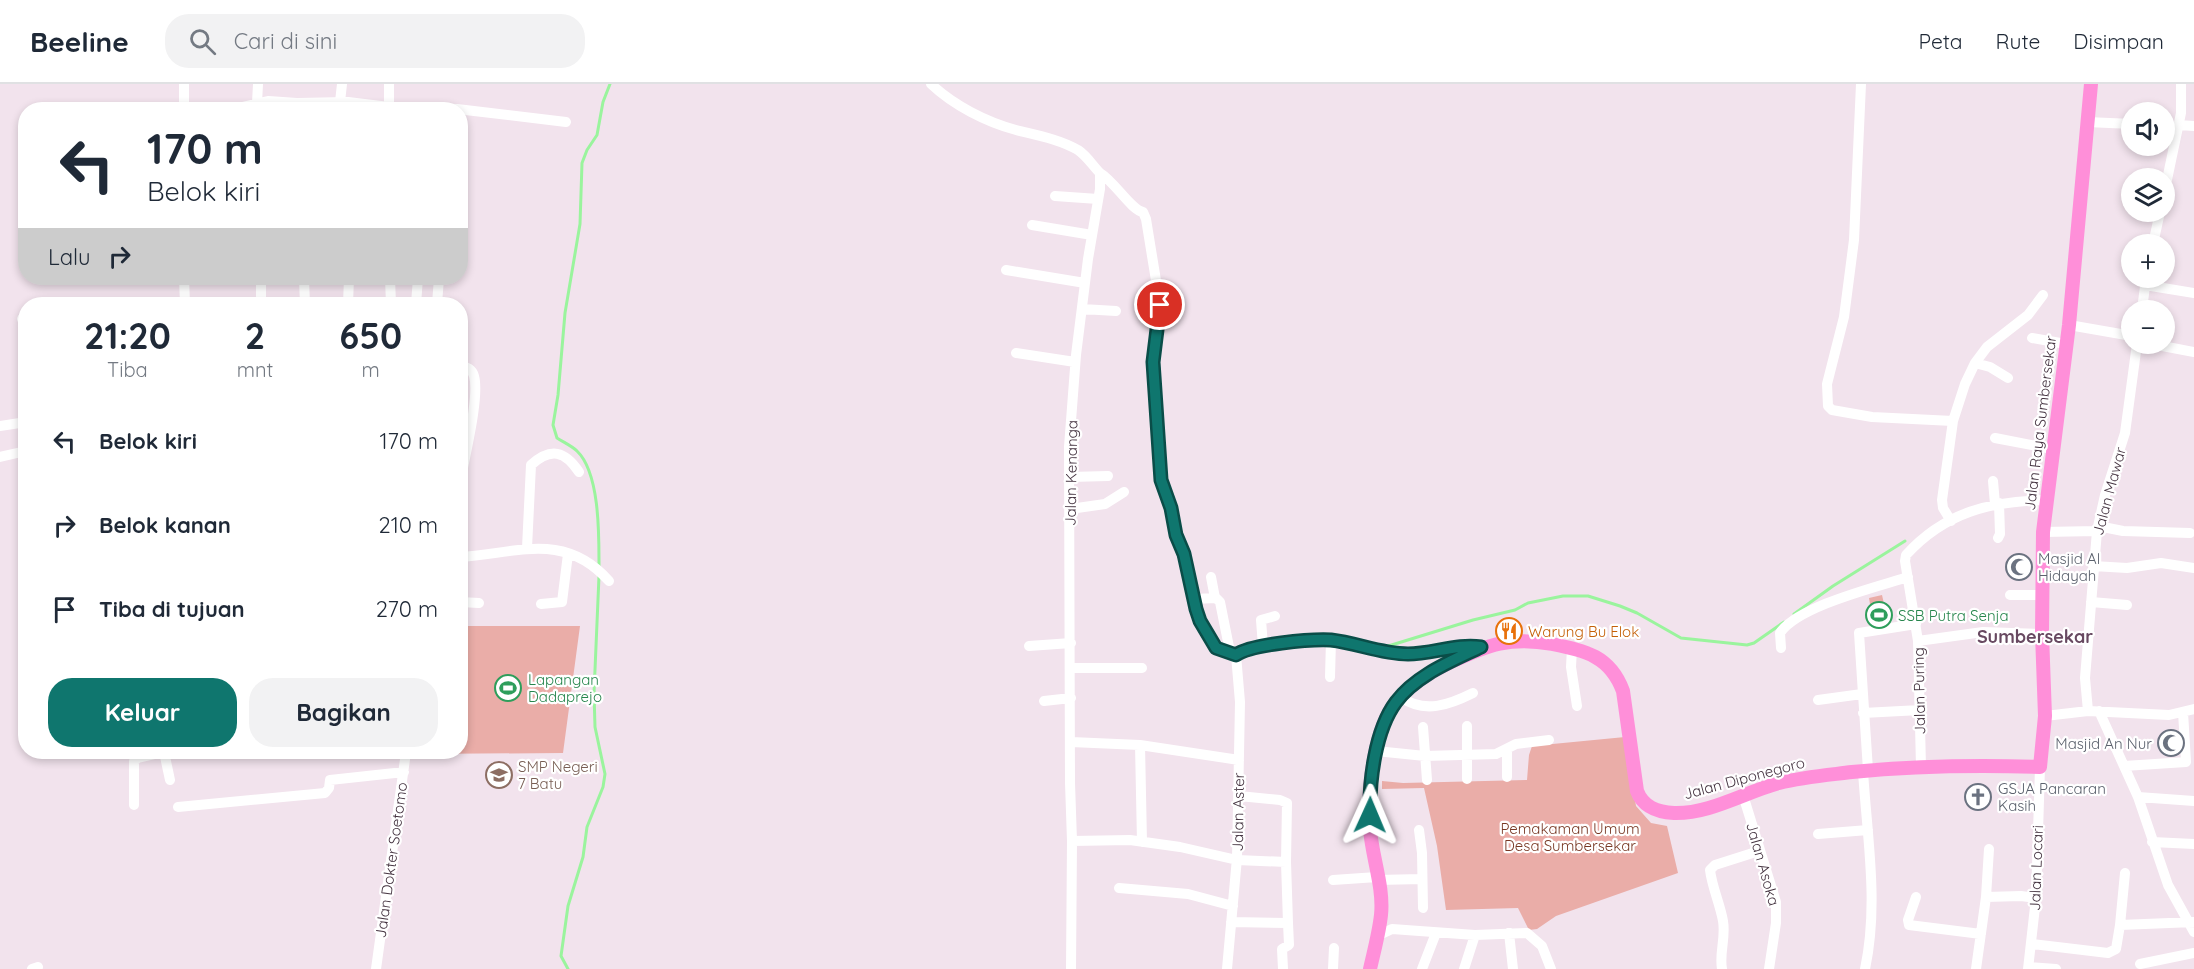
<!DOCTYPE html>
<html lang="id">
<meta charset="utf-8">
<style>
body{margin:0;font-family:Quicksand,sans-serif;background:#f2f2f3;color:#1f2937;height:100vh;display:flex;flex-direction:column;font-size:22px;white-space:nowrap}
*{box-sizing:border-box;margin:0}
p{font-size:20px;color:#747a83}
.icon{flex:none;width:33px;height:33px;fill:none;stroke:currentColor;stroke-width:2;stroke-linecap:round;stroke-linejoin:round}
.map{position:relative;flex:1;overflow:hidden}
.side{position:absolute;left:18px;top:213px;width:450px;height:462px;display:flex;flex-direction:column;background:#fff;border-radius:24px;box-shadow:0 3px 9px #0003}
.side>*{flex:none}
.hud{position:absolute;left:18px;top:18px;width:450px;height:183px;border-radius:24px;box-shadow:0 3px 9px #0003;background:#fff;color:#1f2937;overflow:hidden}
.tools{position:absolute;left:2121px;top:18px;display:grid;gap:12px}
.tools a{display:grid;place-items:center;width:54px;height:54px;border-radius:50%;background:#fff;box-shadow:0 3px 9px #0003;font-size:30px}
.pin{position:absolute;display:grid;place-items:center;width:51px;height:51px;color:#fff;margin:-26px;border:3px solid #fff;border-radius:50%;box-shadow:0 2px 6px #0007}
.me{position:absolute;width:66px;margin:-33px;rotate:1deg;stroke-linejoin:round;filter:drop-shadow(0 0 4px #0008)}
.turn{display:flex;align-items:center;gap:21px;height:126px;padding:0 30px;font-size:27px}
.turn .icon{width:78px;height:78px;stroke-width:2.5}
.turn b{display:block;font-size:42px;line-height:51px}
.then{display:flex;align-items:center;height:57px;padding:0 30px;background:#0003;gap:12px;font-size:22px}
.eta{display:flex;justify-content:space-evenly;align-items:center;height:102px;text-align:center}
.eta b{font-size:36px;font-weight:700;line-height:42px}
.action{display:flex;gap:12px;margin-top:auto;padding:12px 30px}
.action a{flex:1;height:69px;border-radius:24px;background:#0f766e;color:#fff;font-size:24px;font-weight:700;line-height:69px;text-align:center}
.action a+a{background:#f2f2f3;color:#1f2937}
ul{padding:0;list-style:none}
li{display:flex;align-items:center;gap:18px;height:84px;padding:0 30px}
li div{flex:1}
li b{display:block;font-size:22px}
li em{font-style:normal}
header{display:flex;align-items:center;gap:36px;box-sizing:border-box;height:84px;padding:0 30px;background:#fff;border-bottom:2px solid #e0e1e3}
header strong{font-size:28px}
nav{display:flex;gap:33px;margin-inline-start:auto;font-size:21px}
.search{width:420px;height:54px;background:#f2f2f3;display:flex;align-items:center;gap:15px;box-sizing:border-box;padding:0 21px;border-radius:24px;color:#747a83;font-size:22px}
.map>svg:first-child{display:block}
.green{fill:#eaada8}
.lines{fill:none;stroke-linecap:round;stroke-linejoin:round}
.stream{stroke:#9af49d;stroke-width:3}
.minor{stroke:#fff;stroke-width:10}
.major{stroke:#ff8fd9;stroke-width:14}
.route-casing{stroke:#0a4d48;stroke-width:15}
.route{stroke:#0f766e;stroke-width:10}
.labels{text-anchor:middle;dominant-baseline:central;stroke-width:4.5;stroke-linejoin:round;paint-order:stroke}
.street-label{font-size:15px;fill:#443340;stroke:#fff}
.worship-label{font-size:15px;fill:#5b616d;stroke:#fff;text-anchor:start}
.leisure-label{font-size:15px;fill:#27864d;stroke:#fff;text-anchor:start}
.food-label{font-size:15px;fill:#c56008;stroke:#fff;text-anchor:start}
.education-label{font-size:15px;fill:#785e54;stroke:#fff;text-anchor:start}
.park-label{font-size:15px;fill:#783824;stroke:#fff}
.quarter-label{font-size:18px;font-weight:bold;fill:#684961;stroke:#fff}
</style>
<header>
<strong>Beeline</strong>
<div class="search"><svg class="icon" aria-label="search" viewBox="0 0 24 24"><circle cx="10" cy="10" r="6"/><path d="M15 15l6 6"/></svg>Cari di sini</div>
<nav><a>Peta</a><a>Rute</a><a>Disimpan</a></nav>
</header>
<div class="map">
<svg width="2194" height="885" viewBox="0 0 2194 885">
<rect width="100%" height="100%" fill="#f2e3ed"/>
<path class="green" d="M1882,511L1888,537L1873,539L1869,514Z
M461,542H580L563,669L418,670V668H460Z
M1625,653L1636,722L1651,739L1667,742L1678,789L1556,832L1537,845L1529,846L1518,824L1446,826L1437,762L1424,704L1382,705V697L1403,699L1527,696L1529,671L1532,662Z"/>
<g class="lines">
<path class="stream" d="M599,482C599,452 600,389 577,367C572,362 563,358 557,354L553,341L558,311L565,229L580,140L582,79L587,66L597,51L603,18L610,0
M1794,530L1833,502L1905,457
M1385,563L1473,536L1515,526L1528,519L1563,512H1588L1620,522L1637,529L1681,554L1747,561L1754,559L1784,538
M568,885L561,872L568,822L583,773L587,743L603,703L605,690L595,643L594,609L599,492"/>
<path class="minor" d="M931,0C953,21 986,38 1016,46C1036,51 1059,55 1078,66C1087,72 1092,81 1100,89V105L1088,175L1076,271L1069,363L1070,699L1072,757L1071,885
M1861,0L1854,156L1844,233L1827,300L1828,322L1832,326L1872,333L1953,337
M340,18L342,0
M257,19L258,0
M389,23V0
M184,25L205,26
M184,26V0
M229,26L268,17L297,19L348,18L389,23L457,25L566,38
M2087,38L2132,40
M2164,41H2169
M2178,41L2194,42
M1100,89C1115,98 1131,126 1143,128L1146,135L1160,221L1153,278L1161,396L1171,424L1176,451L1184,470L1196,525L1200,537L1216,564L1236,571
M2164,110L2181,29V0
M1055,112L1098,115
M1032,141L1092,151
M2153,160L2160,128
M1006,186L1085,199
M184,194L185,220
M261,194V218
M390,194L391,220
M304,196L305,220
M2145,201L2194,209
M348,220L349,194
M416,220L418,194
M437,220L439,194
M1082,225L1116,227
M2142,226L2146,194
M22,235L26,245
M2069,241L2132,252
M2032,254L2066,260
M2152,260L2194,268
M1016,269L1075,278
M1975,279L1990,283L2008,294
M460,281C467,283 472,285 474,292C480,313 464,375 460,399
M0,342L26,338
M1995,354L2052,365
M0,373L26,367
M1070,393L1108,392
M1993,397L1995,420
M1070,425L1105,420L1124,408
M1951,437L1943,424L1942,416L1953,337L1965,300L1975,279L1987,263L2028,231L2043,211
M2098,442L2123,447L2190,449
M2043,448L2097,447
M1998,454L2000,450L1999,419
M527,464L531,381C551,363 565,367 579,388
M460,473C515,470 564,446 609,497
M2093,482L2127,484L2161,479L2194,484
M1211,493L1215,514
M2010,511H2042
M1194,515L1216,514L1220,518L1230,568
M460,518L479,519
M2091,518L2127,521
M541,520L562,518L568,470
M1918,557L1983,548L2042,550
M1029,562L1071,559
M1263,562L1261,536L1275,532
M1572,564L1571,583L1577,622
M1781,564L1780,549C1798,522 1877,503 1908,493
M1236,571C1251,560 1311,555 1331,556C1357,559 1381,570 1408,570C1432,570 1457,559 1481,563
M1071,584H1142
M1330,593L1331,556
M1401,613C1424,630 1449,621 1473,609
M1818,616L1862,610
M1044,617L1071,614
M2088,627L2085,594L2097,447L2105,411L2125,349L2137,260
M2099,627L2138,713L2168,801L2194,848
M1863,629L1920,626
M2045,632L2088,627L2169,631L2194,625
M1467,642V695
M1423,643L1427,696
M1071,658L1140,661L1239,676
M1140,661L1142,758
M1376,667L1425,672L1496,670L1516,660L1549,656
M164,668L170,696
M2124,682L2186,678L2183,628
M1921,683L1918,557L1905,477L1906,471C1945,428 1991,417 2046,416
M1868,686L1859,549L1916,540
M1863,687C1867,753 1879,820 1865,885
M1507,693V666
M1743,711L1776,818V839L1769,885
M1239,712L1280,716L1287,719L1286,778
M2138,713L2194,717
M134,721V677L138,674L164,668
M178,723L325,709L329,704L330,696L404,688
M1419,746L1422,769L1423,824
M1818,750L1868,746
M1072,757L1130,756L1180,763L1237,776L1286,778L1288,839L1231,838
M2152,758L2194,760
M1333,796L1377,793
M1377,796L1422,795
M1119,804L1188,810L1233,822
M1916,813L1908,836L1909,841L1981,850
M1986,813L1989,765
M2120,841L2125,789
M1509,849L1513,885
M1377,852L1392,845L1475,851L1527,849L1542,862L1551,885
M2032,860L2108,869L2116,865L2120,841L2194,838
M2140,880L2194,869
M2029,883L2056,885
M32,885L38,883
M376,885L406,668
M1227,885L1237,774L1240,618L1236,571
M1283,885L1282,865L1289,861L1288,839
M1333,885L1334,864
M1422,885L1436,849
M1464,885L1475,851
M1722,885C1719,869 1726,854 1723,837C1720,820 1712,803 1710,786L1715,781L1759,767
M1976,885L1986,813L2021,812L2036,814
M2028,885L2036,814L2040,683"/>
<path class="major" d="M1370,885C1374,867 1379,849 1381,831C1384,803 1372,773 1370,745C1367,710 1373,646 1396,618C1410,601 1432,587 1451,578C1487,561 1511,552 1552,560C1586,567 1610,572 1623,607L1637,707C1643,723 1657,728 1674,729C1710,730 1745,708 1779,699C1803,693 1828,691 1852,688C1914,682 1978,681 2040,683L2045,632L2042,550L2043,448L2069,241L2091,0"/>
</g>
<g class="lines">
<defs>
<path id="route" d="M1160,221L1153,278L1161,396L1171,424L1176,451L1184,470L1196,525L1200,537L1216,564L1236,571C1251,560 1311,555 1331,556C1357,559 1381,570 1408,570C1432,570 1458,559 1481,563C1452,577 1416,591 1396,618C1375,646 1369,698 1370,731"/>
</defs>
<use href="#route" class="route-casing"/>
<use href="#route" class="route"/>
</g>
<defs>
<symbol id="mosque-ring" viewBox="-11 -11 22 22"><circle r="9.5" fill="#fff" stroke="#6b7280" stroke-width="1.5"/><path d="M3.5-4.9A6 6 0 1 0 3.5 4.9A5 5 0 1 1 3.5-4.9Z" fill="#6b7280"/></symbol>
<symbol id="stadium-ring" viewBox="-11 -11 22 22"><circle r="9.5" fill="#fff" stroke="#2e9e5b" stroke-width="1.5"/><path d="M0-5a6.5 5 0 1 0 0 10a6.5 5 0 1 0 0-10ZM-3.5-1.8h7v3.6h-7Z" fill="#2e9e5b"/></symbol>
<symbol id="restaurant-ring" viewBox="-11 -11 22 22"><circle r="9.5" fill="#fff" stroke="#e8710a" stroke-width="1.5"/><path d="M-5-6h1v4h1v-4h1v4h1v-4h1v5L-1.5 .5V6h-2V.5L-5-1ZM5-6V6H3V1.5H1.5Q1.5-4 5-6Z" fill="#e8710a"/></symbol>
<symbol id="school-ring" viewBox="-11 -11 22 22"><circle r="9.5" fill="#fff" stroke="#8d6e63" stroke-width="1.5"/><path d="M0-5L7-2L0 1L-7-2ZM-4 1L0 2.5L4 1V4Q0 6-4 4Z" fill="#8d6e63"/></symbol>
<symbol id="church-ring" viewBox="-11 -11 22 22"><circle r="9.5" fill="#fff" stroke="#6b7280" stroke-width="1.5"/><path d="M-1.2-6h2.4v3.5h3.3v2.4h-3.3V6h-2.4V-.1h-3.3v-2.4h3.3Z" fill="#6b7280"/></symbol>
</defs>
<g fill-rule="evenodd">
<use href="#mosque-ring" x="2004" y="468" width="30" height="30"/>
<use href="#stadium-ring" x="1864" y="516" width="30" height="30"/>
<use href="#restaurant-ring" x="1494" y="532" width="30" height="30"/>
<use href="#stadium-ring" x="493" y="589" width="30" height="30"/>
<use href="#mosque-ring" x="2156" y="644" width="30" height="30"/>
<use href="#school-ring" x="484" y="676" width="30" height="30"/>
<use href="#church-ring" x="1963" y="698" width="30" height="30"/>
</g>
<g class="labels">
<g class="street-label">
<text transform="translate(2040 339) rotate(-83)">Jalan Raya Sumbersekar</text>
<text transform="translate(1071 389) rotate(-89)">Jalan Kenanga</text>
<text transform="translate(2109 407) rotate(-75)">Jalan Mawar</text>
<text transform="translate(1919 607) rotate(-91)">Jalan Puring</text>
<text transform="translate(1744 694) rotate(-15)">Jalan Diponegoro</text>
<text transform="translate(1238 728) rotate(-89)">Jalan Aster</text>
<text transform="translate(391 776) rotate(-82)">Jalan Dokter Soetomo</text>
<text transform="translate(1763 780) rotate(74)">Jalan Asoka</text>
<text transform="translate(2036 784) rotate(-88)">Jalan Locari</text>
</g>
<g class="worship-label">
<text x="2038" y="474">Masjid Al<tspan x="2038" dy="17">Hidayah</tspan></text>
<text x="2152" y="659" text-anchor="end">Masjid An Nur</text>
<text x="1998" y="704">GSJA Pancaran<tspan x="1998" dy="17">Kasih</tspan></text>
</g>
<g class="leisure-label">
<text x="1898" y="531">SSB Putra Senja</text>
<text x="528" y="595">Lapangan<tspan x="528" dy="17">Dadaprejo</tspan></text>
</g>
<g class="food-label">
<text x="1528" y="547">Warung Bu Elok</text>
</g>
<g class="education-label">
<text x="518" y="682">SMP Negeri<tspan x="518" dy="17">7 Batu</tspan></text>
</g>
<g class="park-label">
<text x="1570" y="744">Pemakaman Umum<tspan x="1570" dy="17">Desa Sumbersekar</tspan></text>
</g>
<g class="quarter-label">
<text x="2035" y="552">Sumbersekar</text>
</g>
</g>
</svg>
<div class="tools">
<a><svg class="icon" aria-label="sound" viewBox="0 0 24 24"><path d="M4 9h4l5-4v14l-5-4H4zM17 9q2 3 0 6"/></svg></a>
<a><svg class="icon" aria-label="layers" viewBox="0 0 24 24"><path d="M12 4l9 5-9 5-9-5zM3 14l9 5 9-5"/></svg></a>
<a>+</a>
<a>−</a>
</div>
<div class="pin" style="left:1160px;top:221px;background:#d93025"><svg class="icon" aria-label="arrive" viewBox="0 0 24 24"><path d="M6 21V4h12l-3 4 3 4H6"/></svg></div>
<svg class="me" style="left:1370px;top:731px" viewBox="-20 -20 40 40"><path d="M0-17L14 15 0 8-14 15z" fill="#0f766e" stroke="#fff" stroke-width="4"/></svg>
<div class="hud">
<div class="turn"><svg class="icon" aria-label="left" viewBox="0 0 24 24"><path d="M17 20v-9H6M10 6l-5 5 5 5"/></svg><div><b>170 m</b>Belok kiri</div></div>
<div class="then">Lalu<svg class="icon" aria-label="right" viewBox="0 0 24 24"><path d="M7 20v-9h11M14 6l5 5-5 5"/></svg></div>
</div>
<section class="side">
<div class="eta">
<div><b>21:20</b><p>Tiba</p></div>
<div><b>2</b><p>mnt</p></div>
<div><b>650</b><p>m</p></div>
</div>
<ul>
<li><svg class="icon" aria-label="left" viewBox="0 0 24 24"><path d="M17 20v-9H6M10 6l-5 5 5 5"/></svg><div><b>Belok kiri</b></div><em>170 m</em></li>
<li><svg class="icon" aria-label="right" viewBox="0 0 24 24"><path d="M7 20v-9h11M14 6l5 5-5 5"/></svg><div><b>Belok kanan</b></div><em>210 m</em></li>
<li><svg class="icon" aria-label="arrive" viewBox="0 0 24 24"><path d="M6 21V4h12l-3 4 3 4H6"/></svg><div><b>Tiba di tujuan</b></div><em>270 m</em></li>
</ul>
<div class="action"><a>Keluar</a><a>Bagikan</a></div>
</section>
</div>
